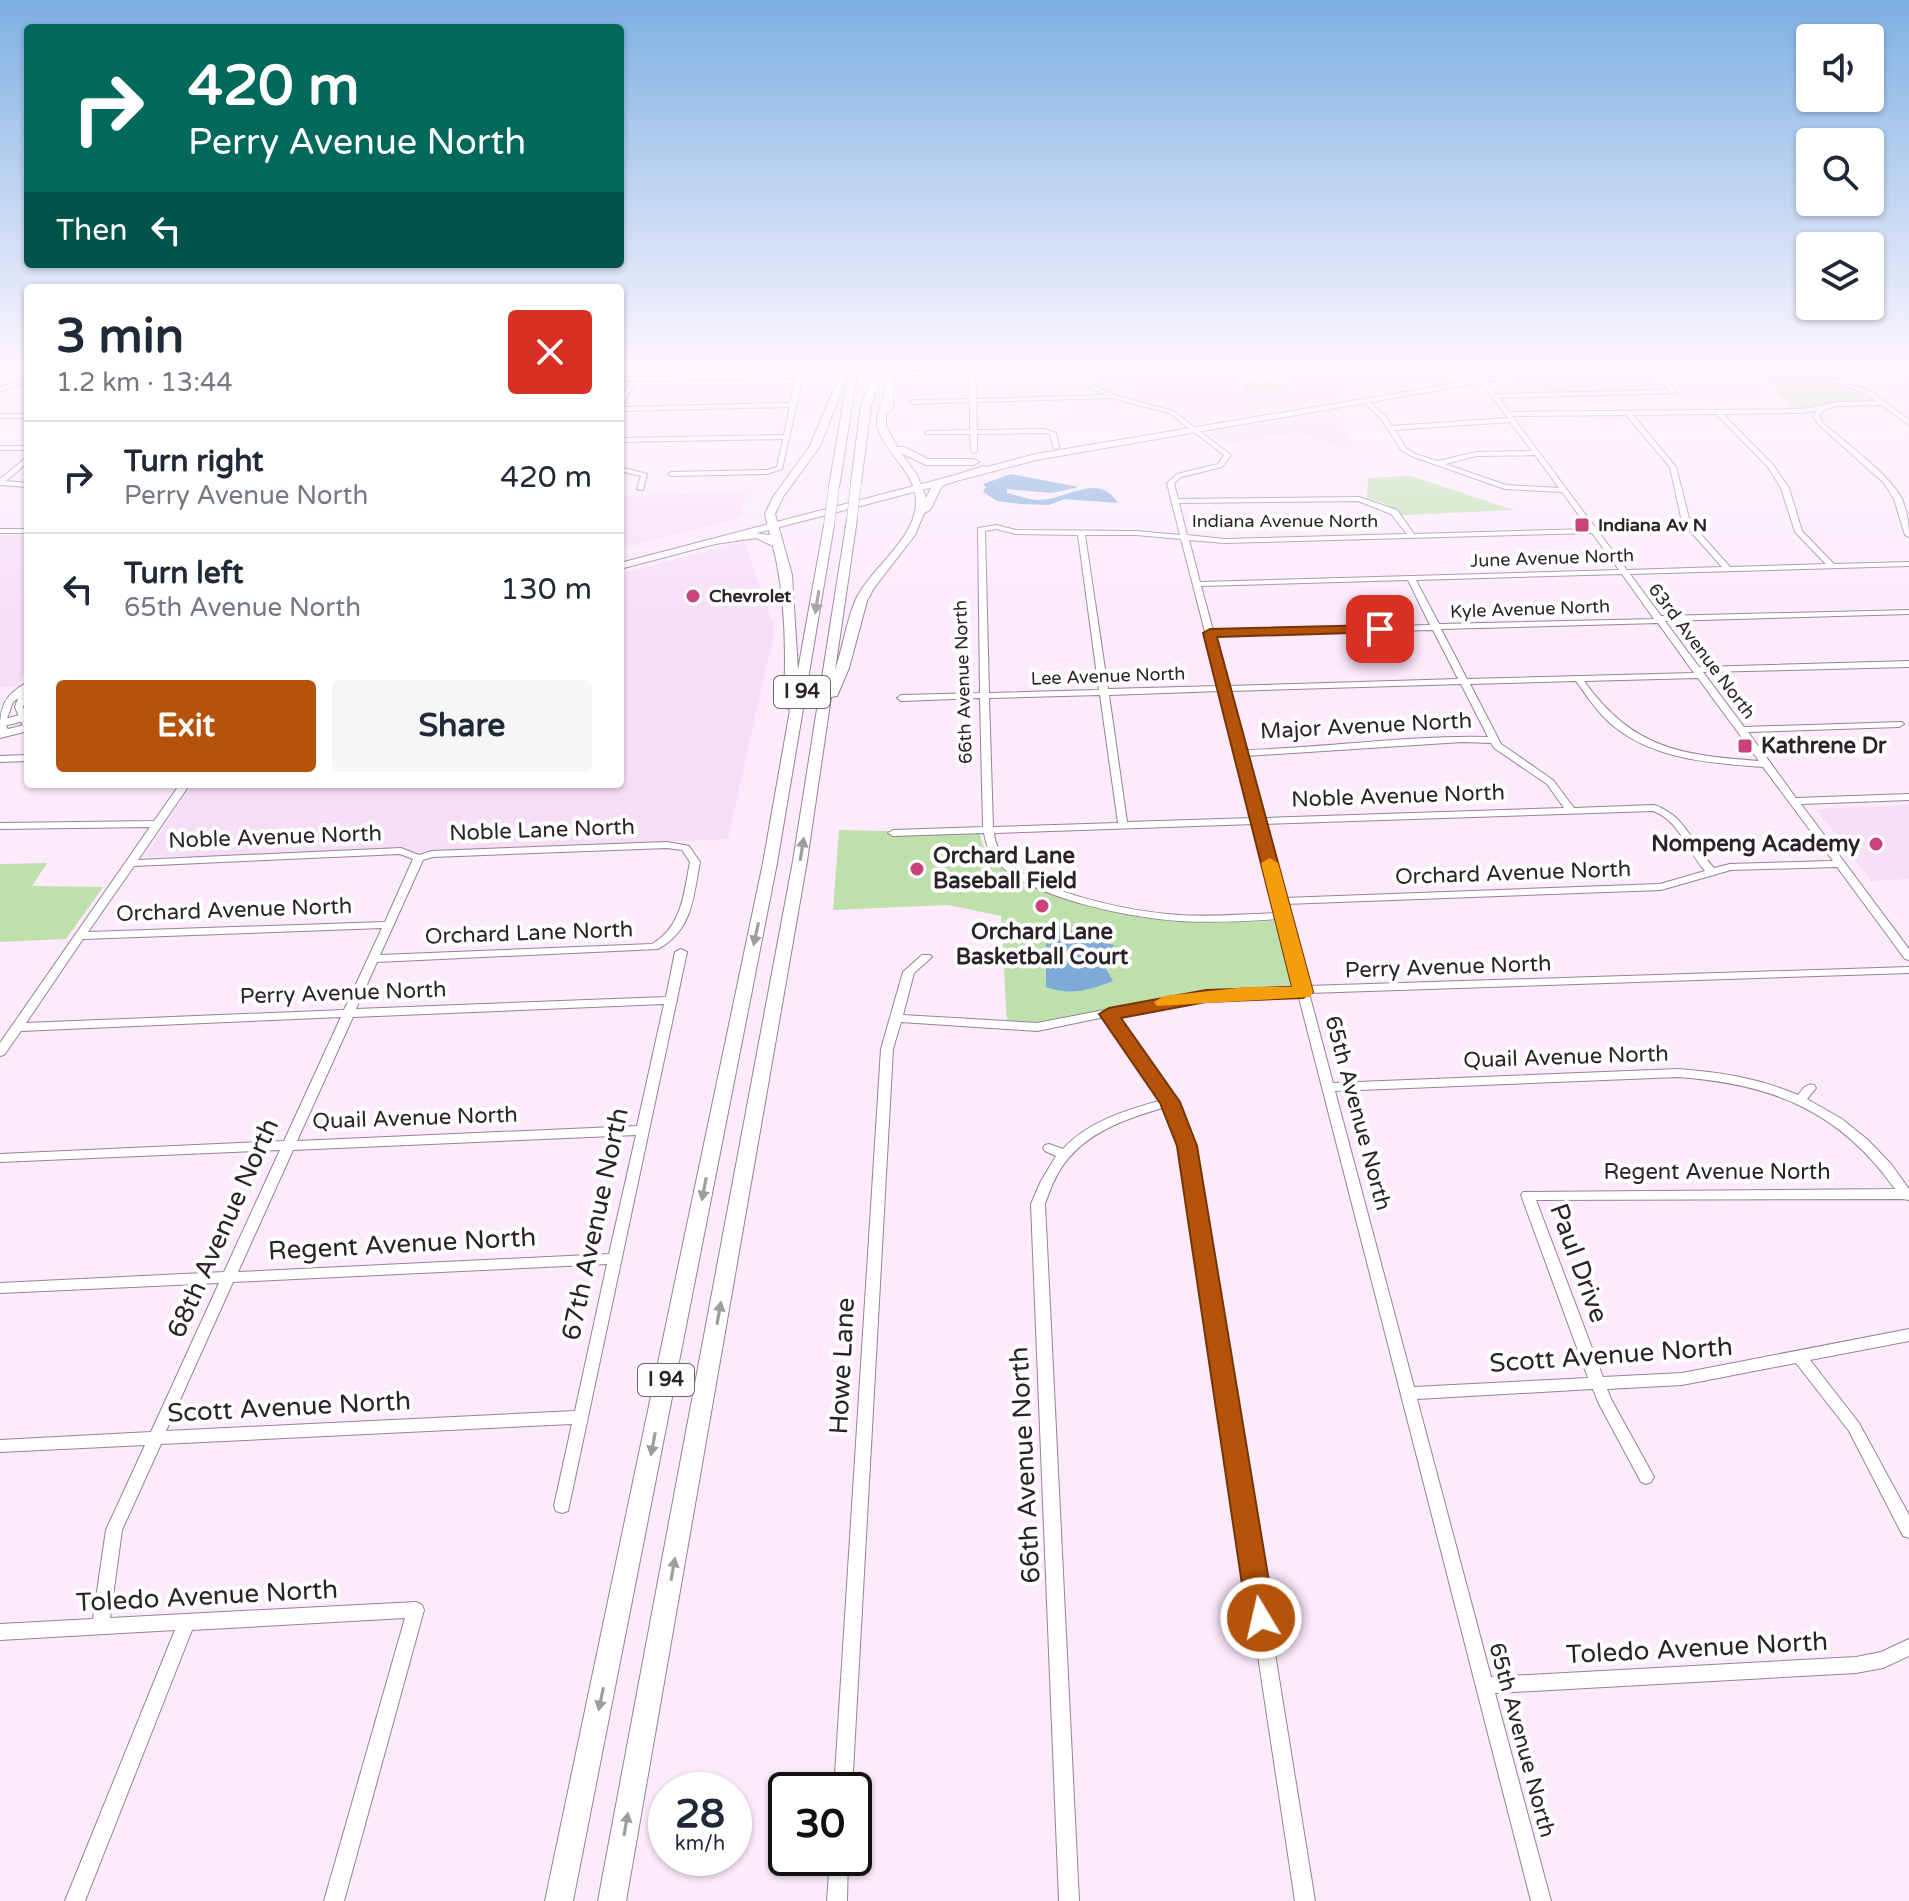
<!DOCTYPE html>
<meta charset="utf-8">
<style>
body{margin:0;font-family:"Varela Round",sans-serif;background:#f6f6f7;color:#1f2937;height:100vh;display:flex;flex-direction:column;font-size:30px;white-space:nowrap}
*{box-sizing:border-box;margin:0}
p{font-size:26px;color:#747a83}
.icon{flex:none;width:44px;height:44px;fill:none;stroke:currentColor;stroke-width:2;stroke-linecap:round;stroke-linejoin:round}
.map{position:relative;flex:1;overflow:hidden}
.drawer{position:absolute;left:24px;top:284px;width:600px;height:504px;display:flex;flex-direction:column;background:#fff;border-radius:8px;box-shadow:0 2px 6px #0004}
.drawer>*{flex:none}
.guide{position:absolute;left:24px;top:24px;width:600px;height:244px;border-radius:8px;box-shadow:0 2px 6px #0004;background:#00695c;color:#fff;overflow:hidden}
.fabs{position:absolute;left:1796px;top:24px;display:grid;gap:16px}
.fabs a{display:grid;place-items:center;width:88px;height:88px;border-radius:8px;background:#fff;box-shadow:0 2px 6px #0004;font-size:40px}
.speed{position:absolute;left:648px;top:1772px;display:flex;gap:16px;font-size:40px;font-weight:700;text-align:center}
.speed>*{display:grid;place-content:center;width:104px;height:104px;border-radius:50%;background:#fff;box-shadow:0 2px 6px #0004;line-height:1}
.speed small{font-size:20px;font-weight:400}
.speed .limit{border:4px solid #111;border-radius:12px;background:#fff;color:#111}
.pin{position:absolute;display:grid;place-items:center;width:68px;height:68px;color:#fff;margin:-34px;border-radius:16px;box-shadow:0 4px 12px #0006}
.me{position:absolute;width:88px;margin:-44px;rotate:351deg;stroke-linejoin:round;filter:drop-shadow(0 0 6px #0008)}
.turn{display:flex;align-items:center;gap:28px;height:168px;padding:0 32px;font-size:36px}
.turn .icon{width:104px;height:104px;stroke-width:2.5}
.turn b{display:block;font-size:56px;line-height:68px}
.then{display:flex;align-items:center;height:76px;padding:0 32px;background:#0003;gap:16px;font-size:30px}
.round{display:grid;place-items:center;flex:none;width:84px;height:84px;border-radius:8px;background:#f6f6f7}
.summary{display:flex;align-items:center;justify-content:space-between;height:136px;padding:0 32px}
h1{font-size:48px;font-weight:700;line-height:60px}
.button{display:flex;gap:16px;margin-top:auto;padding:16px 32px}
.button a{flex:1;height:92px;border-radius:8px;background:#b45309;color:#fff;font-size:32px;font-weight:700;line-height:92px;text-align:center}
.button a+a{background:#f6f6f7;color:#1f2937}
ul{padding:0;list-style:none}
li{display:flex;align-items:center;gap:24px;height:112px;padding:0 32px;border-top:2px solid #e0e1e3}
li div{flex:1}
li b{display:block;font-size:30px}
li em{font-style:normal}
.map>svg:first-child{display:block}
.built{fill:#f7def7}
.green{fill:#bee1ac}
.water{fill:#7daad9}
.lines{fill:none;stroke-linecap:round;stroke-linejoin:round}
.minor-casing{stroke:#958495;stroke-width:2}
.major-casing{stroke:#958495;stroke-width:2}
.highway-casing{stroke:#958495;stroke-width:2}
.minor{fill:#fff;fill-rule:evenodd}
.major{fill:#fff;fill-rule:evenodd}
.highway{fill:#fff;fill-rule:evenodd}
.highway-bridge-casing{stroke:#958495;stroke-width:11;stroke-linecap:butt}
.highway-bridge{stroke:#fff;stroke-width:10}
.oneway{fill:#9f9c9f}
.route{fill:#b45309;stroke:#753606;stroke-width:2}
.slow{fill:#f59e0b}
.poi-dot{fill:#cb417a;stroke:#fefefe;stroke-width:3}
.labels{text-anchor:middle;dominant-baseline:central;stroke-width:8;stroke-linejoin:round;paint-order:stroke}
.far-street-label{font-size:18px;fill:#2a232a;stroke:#fefefe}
.far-poi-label{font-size:18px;font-weight:bold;fill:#2a232a;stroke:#fefefe;text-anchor:start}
.shield{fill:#fefefe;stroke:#6a656a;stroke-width:2}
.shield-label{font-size:20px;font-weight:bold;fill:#2a232a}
.street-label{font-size:22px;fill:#2a232a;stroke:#fefefe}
.poi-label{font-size:22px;font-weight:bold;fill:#2a232a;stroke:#fefefe;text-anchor:start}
.near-street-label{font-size:26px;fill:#2a232a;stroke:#fefefe}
</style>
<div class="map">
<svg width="1909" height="1901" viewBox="0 0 1909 1901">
<rect width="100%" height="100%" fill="#fdeafd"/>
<path class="built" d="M1141,363H1461L1470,376L1193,421L1108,392L1089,381L1087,372L1093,370L1135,369Z
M1599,363H1642L1671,389L1503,394L1497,393L1492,383Z
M1327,408L1336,415L1353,448H1337L1302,432L1224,445L1204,431Z
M747,493L739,518L620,549V495Z
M0,535H28V672L14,687H0Z
M744,541L775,629L728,839L421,852L145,857L192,784H620V574Z
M1909,805V879L1871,881L1816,809Z"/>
<path class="green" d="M1761,377H1816L1877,401L1797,409Z
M1240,381L1244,380L1287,381L1285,388C1273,394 1259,396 1246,392Z
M1411,476L1513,510L1402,515L1384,503L1367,498L1368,478Z
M839,830L980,833C985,885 1094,909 1139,917C1183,925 1230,922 1274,921L1292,987L1203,991L1056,1021L1007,1023L1001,916L948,905L833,910Z
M47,863L32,886L103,887L66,939L0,942V864Z"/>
<path class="water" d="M1011,474L1079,487L1051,493L1007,489V493C1017,495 1028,500 1038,500C1067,500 1098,471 1118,503L1065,499L1049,505L1020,504L997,501L983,492L986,487L983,484Z
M1055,925L1114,945L1103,964L1113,981C1089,990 1071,996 1046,987V935Z"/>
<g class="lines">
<defs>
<path id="minor" d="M799,363H805L803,376L782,469L767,474L671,476L668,474L671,472L767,470L777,467L783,439L620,442V438L784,435L790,407L620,411V407L790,403L796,378L636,381L623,405L620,407V399L630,381H620V377L797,374Z
M969,363H975V370L1130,366L1134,363H1141L1132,370L1087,371L1090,383L1116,396L1173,411L1231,455L1222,467L1181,477L1174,483L1178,499L1359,497L1397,510L1414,534L1589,529L1562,492L1505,489L1411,456L1401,450L1382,420L1363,401V399H1367L1387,418L1392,426L1508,418L1467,363H1473L1496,394L1669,390L1645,363H1651L1676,391V393L1499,398L1510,412L1803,409L1838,402L1877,401L1868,394L1819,377L1798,363H1894L1891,365L1809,366L1823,375L1872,392L1909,420V425L1882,405L1838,406L1825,409L1819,416L1823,423C1845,442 1890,475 1902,499C1907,511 1909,524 1909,537L1905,535L1894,499L1884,483L1819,425L1813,416L1817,410L1803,413L1723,414L1773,465L1789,488L1802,531L1834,564L1909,562V566L1630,574L1661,616L1909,610V614L1665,621L1699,667L1909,661V667L1703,672L1744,727L1902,722L1904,724L1899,727L1748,732L1796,798L1909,794V800L1801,804L1909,949V960L1905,959L1837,867L1731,870L1661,890L1285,904L1307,986L1909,967V973L1309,993L1333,1083L1678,1069C1719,1072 1759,1078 1798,1095C1803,1089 1806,1083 1814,1085L1816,1088L1807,1099L1842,1119L1868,1140L1891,1164L1909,1189V1200L1902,1199L1536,1200L1603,1377L1682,1373L1909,1329V1341L1810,1360L1859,1423L1909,1515V1538L1903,1536L1849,1431L1796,1363L1682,1385L1607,1389L1611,1399L1654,1477L1651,1482L1646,1484L1641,1482L1599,1404L1593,1389L1417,1399L1491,1677L1856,1657L1881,1652L1909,1639V1656L1883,1668L1856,1673L1495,1693L1551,1901H1531L1298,994C1236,996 1176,1004 1116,1015L1176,1102L1193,1146L1315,1901H1295L1181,1146L1166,1107C1128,1118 1088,1131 1064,1164C1055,1176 1050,1190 1045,1204L1079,1901H1059L1031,1204L1041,1181L1056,1156L1045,1151L1043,1148L1045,1145L1049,1144L1063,1149C1088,1121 1127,1110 1162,1100L1105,1017L1037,1031L901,1022L893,1049L852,1790H834L881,1049L903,972L922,955H930L932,957L914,973L903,1015L1037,1023L1166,998L1247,988L1296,987L1279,919C1246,921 1213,923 1180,921C1132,918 1035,899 1000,865C991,856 986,846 984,833L893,836L888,833L893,830L983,827L980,698L901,701L897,698L901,695L980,693L978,528L996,525L1016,530L1136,531L1180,535L1167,483L1177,474L1218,464L1224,455L1169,413L1112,398L976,402L977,430L1044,429L1056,433L1059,447L1056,449L1053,447L1050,434L1044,433L977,434V451L974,453L971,451L970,434H926L925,433L928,431L970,430V402L913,404L910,402L913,400L970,399L969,374L912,375L909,373L912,371L969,370ZM1081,371L1085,385L1105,395L976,399L975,373ZM1716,414L1768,467L1781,488L1795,532L1826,564L1730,567L1690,522L1676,467L1633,415ZM1626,415L1670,467L1682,522L1722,567L1627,570L1512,416ZM1510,422L1532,451L1476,452L1438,461L1415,454L1406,448L1395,430ZM1535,455L1559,488L1506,485L1445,464L1476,456ZM1358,501L1391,514L1407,534L1224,539L1187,535L1179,503ZM996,529L1016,534L1078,535L1099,690L989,693L985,531ZM1592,533L1619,570L1200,582L1189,540L1224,543ZM1085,535H1136L1181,539L1219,686L1108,689ZM1622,574L1654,619L1439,624L1416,580ZM1408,580L1430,625L1213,630L1201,586ZM1658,623L1694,673L1467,679L1441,629ZM1433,630L1458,679L1227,686L1214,635ZM1698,678L1759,761C1680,755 1633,749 1584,681ZM1576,681C1587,696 1597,712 1611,724C1653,760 1711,763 1763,767L1833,861L1730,864L1714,868C1693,846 1686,815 1654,805L1574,808L1553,780L1501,744L1470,684ZM1461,684L1488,737C1406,735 1326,748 1245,750L1229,691ZM1220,691L1253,818L1127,822L1109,695ZM1100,695L1118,823L993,827L989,698ZM1462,742L1491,743L1494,748L1547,784L1564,808L1263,818L1246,756ZM1653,811C1679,820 1688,852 1705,871L1660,884L1284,898L1264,824ZM1254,824L1277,913C1245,914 1212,917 1179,915C1133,912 1039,894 1006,860C999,851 995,844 994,833ZM1678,1077C1772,1084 1839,1110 1895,1189L1523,1192L1521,1195L1588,1378L1414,1387L1335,1091Z
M28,378V382L0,391V387Z
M0,414H28V418H0Z
M0,446H28V450H0Z
M28,456V462L6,481L28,483V487L0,485V479Z
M620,467L647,474L643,490L637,489L641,476L620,471Z
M0,529H28V533H0Z
M28,682V695L23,707L28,717V729L23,726L15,707L18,698L13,702L5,724L10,733L5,736L2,735L0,732C0,706 4,695 28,682Z
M28,755V761L0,762V756Z
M180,784H190L138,860L401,848L419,855L432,851L667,842L689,846L700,862C693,897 693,930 658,949L377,962L356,1009L666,997L675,952L681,949L687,952L568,1511L562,1513L556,1511L554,1506L572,1424L161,1444L122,1530L110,1618L416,1602L422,1605L424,1610L344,1901H324L405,1618L192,1630L85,1901H65L175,1630L0,1640V1624L93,1619L106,1530L145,1445L0,1452V1440L151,1432L219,1283L0,1293V1283L224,1272L280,1150L0,1162V1154L284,1141L341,1017L21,1031L4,1055L0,1056V1043L150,827L0,829V823L154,821ZM667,848L682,850L690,862C684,893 682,927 652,944L380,955L423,860L433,857ZM400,854L413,859L385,922L88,932L134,866ZM382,928L344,1010L26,1023L83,939ZM664,1004L637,1126L297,1141L353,1017ZM636,1135L609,1254L238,1272L293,1150ZM607,1264L575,1411L166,1431L233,1282Z
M830,1858H848L847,1901H827Z"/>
<path id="major" d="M1577,363H1595L1036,460L620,569V563L1036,454Z
M28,713V720L0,727V720Z
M28,724V731L0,738V731Z"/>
<path id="highway" d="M845,363H853L852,366L858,368L839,487L834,490L829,487L848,375L820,446L783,497L775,514L792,575L798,670L824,525L829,522L834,525L777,863L573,1901H545L763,863L790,710L784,706C786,652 786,598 773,546L756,538L715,544L710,541L748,532L770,535L765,514L773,497L810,446Z
M877,363H885L871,406L861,482L856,485L851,482L861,406Z
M886,363H894L893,409L886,413V426L897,447H904L928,459H974L979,462L974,465H926L901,453L917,475L926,498L934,482L984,466L989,469L942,486L930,510L924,513L915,535L874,588L867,601L849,668L837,696L831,697L807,861L626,1901H598L793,861L847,519L852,516L857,519L835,670C843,647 846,622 856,599C872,566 917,539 916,500C915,472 886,454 878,429C874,415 882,407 884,394C886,384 885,373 886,363Z"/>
</defs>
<use href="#minor" class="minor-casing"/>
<use href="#major" class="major-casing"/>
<use href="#highway" class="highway-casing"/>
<use href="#minor" class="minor"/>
<use href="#major" class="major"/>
<use href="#highway" class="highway"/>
<defs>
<path id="highway-bridge" d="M852,519L856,482
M829,525L834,487"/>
</defs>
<use href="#highway-bridge" class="highway-bridge-casing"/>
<use href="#highway-bridge" class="highway-bridge"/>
</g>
<defs><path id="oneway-solid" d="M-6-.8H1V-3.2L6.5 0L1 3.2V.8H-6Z" transform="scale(2)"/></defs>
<g class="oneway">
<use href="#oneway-solid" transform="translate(817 602) rotate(99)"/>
<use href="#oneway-solid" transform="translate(802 849) rotate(-81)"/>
<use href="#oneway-solid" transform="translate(756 934) rotate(102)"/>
<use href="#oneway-solid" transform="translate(704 1189) rotate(101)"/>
<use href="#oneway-solid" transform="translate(719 1313) rotate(-80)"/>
<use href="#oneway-solid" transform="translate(653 1444) rotate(101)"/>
<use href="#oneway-solid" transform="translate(673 1569) rotate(-80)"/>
<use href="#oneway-solid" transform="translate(601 1699) rotate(102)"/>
<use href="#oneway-solid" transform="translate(626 1824) rotate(-80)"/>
</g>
<linearGradient id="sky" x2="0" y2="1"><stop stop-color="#7db0e2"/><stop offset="0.58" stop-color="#fef6fe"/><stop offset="1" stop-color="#fef6fe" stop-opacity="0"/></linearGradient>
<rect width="1909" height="629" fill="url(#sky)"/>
<path class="route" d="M1380,625L1386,629L1384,632L1217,637L1313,992L1303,998L1206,1002L1121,1018L1180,1102L1197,1146L1275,1618L1271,1627L1261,1630L1251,1627L1247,1618L1177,1146L1160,1103L1099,1014L1109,1008L1206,990L1292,987L1203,633L1210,629Z"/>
<path class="slow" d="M1270,858L1278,863L1313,992L1310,997L1157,1006L1154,1002L1164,996L1247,987H1292L1261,863Z"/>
<g class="poi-dot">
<rect x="1574" y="517" width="16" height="16" rx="4"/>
<circle cx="693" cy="596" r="8"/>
<rect x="1737" y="738" width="16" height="16" rx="4"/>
<circle cx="1876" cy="844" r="8"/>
<circle cx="917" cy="869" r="8"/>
<circle cx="1042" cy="906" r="8"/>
</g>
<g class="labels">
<g class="far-street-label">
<text x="1285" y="521">Indiana Avenue North</text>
<text transform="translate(1552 558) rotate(-2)">June Avenue North</text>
<text transform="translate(1530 609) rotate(-2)">Kyle Avenue North</text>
<text transform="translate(1702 651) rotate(53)">63rd Avenue North</text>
<text transform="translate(1108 676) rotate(-2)">Lee Avenue North</text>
<text transform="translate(963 682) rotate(-92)">66th Avenue North</text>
</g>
<g class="far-poi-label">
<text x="1598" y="525">Indiana Av N</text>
<text x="709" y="596">Chevrolet</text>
</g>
<g class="shield">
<rect x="774" y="676" width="56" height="32" rx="6"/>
<rect x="638" y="1364" width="56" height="32" rx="6"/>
</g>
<g class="shield-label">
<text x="802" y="692">I 94</text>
<text x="666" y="1380">I 94</text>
</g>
<g class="street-label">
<text transform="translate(1366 726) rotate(-3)">Major Avenue North</text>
<text transform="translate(1398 796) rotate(-2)">Noble Avenue North</text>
<text transform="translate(542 830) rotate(-2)">Noble Lane North</text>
<text transform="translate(275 837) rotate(-2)">Noble Avenue North</text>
<text transform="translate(1513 873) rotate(-2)">Orchard Avenue North</text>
<text transform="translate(234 910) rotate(-2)">Orchard Avenue North</text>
<text transform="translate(529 933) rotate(-2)">Orchard Lane North</text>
<text transform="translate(1448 967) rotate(-2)">Perry Avenue North</text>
<text transform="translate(343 993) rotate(-2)">Perry Avenue North</text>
<text transform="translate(1566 1057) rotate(-2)">Quail Avenue North</text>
<text transform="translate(1358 1113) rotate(75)">65th Avenue North</text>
<text transform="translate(415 1118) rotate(-2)">Quail Avenue North</text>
<text x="1717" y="1172">Regent Avenue North</text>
<text transform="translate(1522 1740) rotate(75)">65th Avenue North</text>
</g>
<g class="poi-label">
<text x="1761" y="746">Kathrene Dr</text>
<text x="1860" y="844" text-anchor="end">Nompeng Academy</text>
<text x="933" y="856">Orchard Lane<tspan x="933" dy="25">Baseball Field</tspan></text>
<text x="1042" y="932" text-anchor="middle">Orchard Lane<tspan x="1042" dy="25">Basketball Court</tspan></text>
</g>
<g class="near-street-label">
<text transform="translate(595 1224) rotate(-78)">67th Avenue North</text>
<text transform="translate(223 1228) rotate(-66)">68th Avenue North</text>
<text transform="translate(402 1244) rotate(-3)">Regent Avenue North</text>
<text transform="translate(1579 1263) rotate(70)">Paul Drive</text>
<text transform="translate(1611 1355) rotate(-4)">Scott Avenue North</text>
<text transform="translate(842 1366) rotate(-87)">Howe Lane</text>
<text transform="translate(289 1407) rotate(-3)">Scott Avenue North</text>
<text transform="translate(1025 1465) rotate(-93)">66th Avenue North</text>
<text transform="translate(207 1596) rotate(-3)">Toledo Avenue North</text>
<text transform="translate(1697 1648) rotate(-3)">Toledo Avenue North</text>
</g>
</g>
</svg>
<div class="fabs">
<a><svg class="icon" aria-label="sound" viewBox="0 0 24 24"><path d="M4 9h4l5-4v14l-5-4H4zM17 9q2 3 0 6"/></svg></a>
<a><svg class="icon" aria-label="search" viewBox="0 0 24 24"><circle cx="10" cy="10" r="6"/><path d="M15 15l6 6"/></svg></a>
<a><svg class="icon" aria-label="layers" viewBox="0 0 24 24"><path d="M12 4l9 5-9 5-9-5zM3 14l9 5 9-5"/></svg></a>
</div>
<div class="speed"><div>28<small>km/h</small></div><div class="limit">30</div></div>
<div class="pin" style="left:1380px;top:629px;background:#d93025"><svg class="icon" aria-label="arrive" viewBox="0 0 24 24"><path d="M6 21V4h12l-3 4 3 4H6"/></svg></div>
<svg class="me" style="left:1261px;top:1618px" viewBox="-20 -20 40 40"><circle r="17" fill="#b45309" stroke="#fff" stroke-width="3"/><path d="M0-11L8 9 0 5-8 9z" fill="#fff"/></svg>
<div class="guide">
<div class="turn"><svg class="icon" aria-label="right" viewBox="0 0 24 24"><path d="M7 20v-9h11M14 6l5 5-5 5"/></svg><div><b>420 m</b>Perry Avenue North</div></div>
<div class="then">Then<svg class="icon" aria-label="left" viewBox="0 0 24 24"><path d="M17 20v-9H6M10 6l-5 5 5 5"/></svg></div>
</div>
<section class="drawer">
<div class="summary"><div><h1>3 min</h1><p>1.2 km · 13:44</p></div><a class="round" style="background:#d93025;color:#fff"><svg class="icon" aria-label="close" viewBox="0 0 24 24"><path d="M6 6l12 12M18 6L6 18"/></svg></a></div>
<ul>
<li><svg class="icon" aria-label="right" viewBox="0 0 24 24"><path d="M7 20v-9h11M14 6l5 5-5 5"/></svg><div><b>Turn right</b><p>Perry Avenue North</p></div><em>420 m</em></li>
<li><svg class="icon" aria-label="left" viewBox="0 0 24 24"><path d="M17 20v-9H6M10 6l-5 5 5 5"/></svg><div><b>Turn left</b><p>65th Avenue North</p></div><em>130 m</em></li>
</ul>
<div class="button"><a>Exit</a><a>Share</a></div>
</section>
</div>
